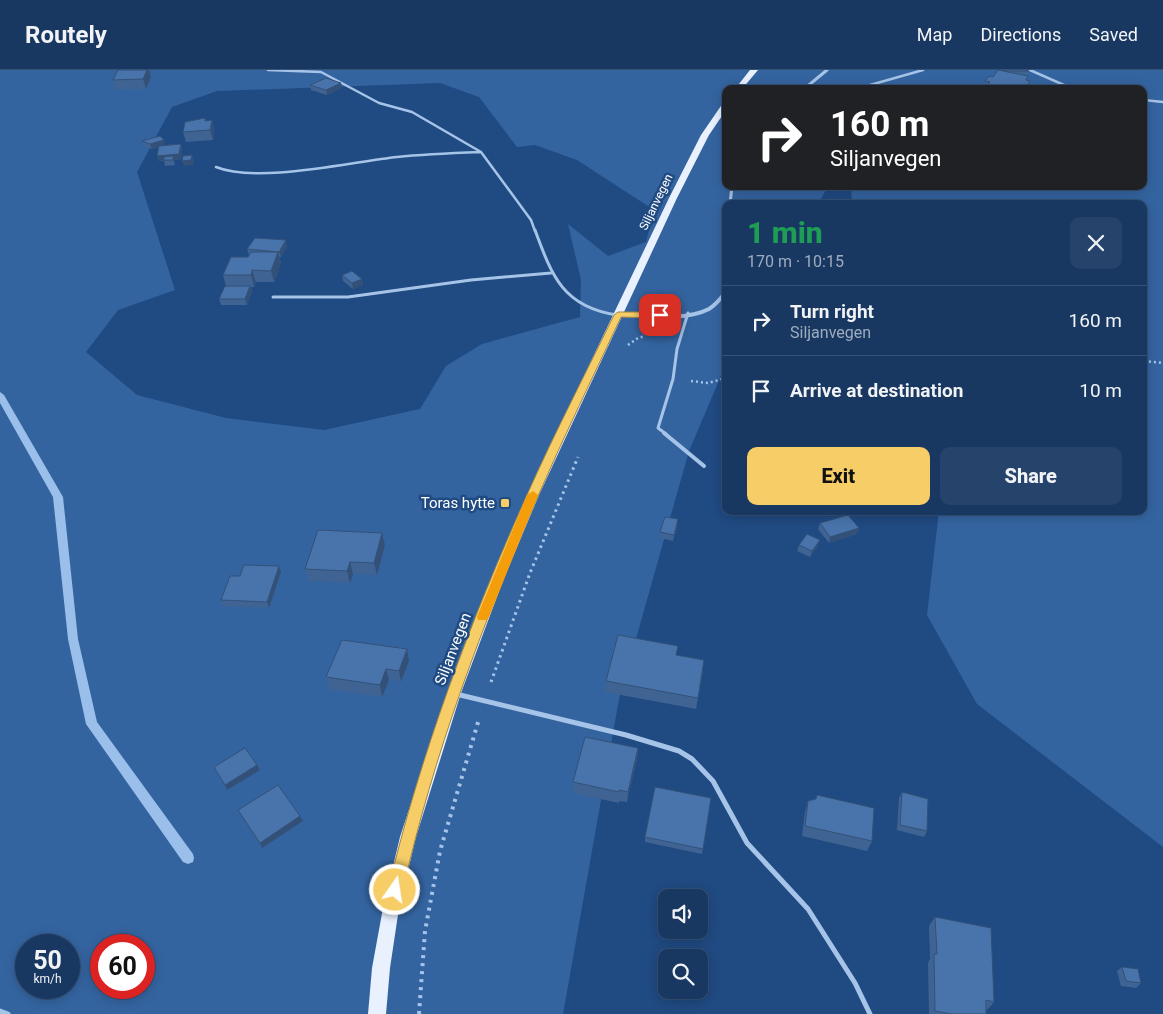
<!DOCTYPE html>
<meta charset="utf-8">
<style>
body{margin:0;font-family:Roboto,sans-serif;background:#25436b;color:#f1f3f6;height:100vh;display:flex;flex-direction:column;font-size:19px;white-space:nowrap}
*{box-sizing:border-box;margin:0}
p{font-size:16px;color:#9facbe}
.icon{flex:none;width:28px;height:28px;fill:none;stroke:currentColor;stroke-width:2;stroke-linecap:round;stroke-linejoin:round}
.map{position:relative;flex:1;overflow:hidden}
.drawer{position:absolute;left:722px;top:130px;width:425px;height:315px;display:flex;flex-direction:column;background:#183862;border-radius:10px;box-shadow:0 2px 12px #0003,0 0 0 1px #365277}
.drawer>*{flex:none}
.banner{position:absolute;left:722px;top:15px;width:425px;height:105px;border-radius:10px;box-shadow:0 2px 12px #0003,0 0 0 1px #365277;background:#202124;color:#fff;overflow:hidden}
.tools{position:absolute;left:658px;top:819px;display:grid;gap:10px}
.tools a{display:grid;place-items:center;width:50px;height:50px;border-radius:10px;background:#183862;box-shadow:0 2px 12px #0003,0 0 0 1px #365277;font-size:25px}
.speed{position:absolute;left:15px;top:864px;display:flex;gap:10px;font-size:25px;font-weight:700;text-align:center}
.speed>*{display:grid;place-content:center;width:65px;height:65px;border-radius:50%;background:#183862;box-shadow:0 2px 12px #0003,0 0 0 1px #365277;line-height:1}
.speed small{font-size:12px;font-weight:400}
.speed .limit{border:8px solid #d22;background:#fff;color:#111}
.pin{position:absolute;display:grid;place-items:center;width:42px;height:42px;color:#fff;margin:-21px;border-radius:10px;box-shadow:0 2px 8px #0006}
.me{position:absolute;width:55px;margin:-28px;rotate:13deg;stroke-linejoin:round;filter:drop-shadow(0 0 4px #0008)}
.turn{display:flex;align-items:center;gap:18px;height:105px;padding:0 25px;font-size:22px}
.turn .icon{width:65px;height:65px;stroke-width:2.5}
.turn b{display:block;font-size:35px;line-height:42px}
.round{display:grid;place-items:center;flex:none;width:52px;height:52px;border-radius:10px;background:#25436b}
.summary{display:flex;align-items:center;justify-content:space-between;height:85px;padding:0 25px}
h1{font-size:30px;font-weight:800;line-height:38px;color:#1e9e55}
.cta{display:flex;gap:10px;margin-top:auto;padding:10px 25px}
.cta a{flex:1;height:58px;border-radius:10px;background:#f6cd67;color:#111;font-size:20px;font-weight:800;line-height:58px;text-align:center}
.cta a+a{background:#25436b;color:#f1f3f6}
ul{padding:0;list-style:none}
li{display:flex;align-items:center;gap:15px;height:70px;padding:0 25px;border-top:1px solid #365277}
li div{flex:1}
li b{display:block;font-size:19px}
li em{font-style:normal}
header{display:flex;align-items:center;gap:30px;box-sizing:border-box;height:70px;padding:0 25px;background:#183862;border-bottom:1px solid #365277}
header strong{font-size:24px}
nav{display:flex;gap:28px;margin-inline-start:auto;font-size:18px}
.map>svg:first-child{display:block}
.green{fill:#3464a0;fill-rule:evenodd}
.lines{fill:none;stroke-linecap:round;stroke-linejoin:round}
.stream{fill:#9abfea;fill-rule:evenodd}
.path-far2{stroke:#a6c4e8;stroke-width:2.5;stroke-dasharray:2 3;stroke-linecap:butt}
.path-far1{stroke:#a6c4e8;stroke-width:3;stroke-dasharray:2.5 4;stroke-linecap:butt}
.path{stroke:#a6c4e8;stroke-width:4;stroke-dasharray:3 5;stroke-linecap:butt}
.service-far3{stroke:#a6c4e8;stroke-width:2.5}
.service-far2{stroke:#a6c4e8;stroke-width:3}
.service-far1{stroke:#a6c4e8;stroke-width:4}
.service{stroke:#a6c4e8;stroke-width:5}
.minor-far1{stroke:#a6c4e8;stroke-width:3}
.minor{stroke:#a6c4e8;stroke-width:4}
.primary{fill:#e9f1fe;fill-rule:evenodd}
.wall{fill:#3f6493}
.shaded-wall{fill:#335178}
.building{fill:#4974ab;stroke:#335178}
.route{fill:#f6cd67;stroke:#a08543}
.slow{fill:#f59e0b}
.poi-dot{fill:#f6cd67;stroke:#204a82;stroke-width:2}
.labels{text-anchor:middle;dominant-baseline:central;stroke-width:5;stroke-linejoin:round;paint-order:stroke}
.far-street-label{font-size:12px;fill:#fff;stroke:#204a82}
.poi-label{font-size:15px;fill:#fff;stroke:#204a82;text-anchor:end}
.street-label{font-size:15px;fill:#fff;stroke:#204a82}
</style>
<header>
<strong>Routely</strong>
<nav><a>Map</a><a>Directions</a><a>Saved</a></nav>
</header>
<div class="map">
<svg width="1163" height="944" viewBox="0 0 1163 944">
<rect width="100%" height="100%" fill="#204a82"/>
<path class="green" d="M0,0H1163V777L977,634L927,545L939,441H1144V134H852L851,116H1144V19H726V116H836L826,120L818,134H726V294L689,381L619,629L563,944H0ZM440,13L479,27L517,77L535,75L577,90L654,140L646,172L608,186L568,154L581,210L580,247L482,274L446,296L420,339L324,360L226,348L137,325L86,282L118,240L175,220L137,102L172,37L217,21ZM26,875H69V918H26ZM101,875H144V918H101Z"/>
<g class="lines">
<path class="stream" d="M0,322L4,325L63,427L78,569L97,652L193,784L194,788L193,792L188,794L183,792L86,654L68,569L53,427L0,333Z"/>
<path class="path-far2" d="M628,275L638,268L645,266
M1144,291L1163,293
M691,311L708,313L726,308"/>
<path class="path-far1" d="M491,612L530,503L578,387"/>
<path class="path" d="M419,944L425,861L440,781L479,649"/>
<path class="service-far3" d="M268,0L321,2L379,33L412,42L481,82L531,150L535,161
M1030,0L1073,19
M856,19L923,0
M1144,30L1163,32
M216,97C258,114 350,92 397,87C425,84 453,83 481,82"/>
<path class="service-far2" d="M535,160C552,206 563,237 617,245
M273,227H348L471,210L551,203
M666,364L658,358L673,309L677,279L688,243"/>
<path class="service-far1" d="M664,363L704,396"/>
<path class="service" d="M456,624L626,665L679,681L692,689L713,711L747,773L808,839L855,913L870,944
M0,941L8,944"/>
<path class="minor-far1" d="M804,19L827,0
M730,134L732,116"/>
<path class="minor" d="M618,245C646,245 683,252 709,239C716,235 721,228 726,222"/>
<path class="primary" d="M750,0H758L742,19H735Z
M723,33H726V40L709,65L677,128L539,425L504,508L461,623L416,767L399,838L390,898L386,944H368L372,898L383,838L400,767L447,623L492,508L527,425L669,128L701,65Z"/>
</g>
<path class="wall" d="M998,0H1028V1L1027,10L1030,11L1028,19H983L985,11L993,7Z
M151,7L146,19L116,20L113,10Z
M310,15L342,18L327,25L311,20Z
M205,48L206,51L212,50L214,60L213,70L186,72L183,62Z
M142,71L165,75L181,74L182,79L181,89L174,90L175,95L165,96L164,91H159L157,86L159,77L152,79L144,76Z
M287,176L281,187H279L281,193L274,212H256L254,217H251L252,222L247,235H221L219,229L226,216L223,205L248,187L250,185H249L247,179Z
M342,205L362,209L363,215L353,219L343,211Z
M820,453L859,458L857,464L829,473L818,459Z
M678,455L673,471L660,468V462Z
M382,463L385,475L377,505L353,504L350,513L309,511L305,499Z
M799,475L818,476L810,487L797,481Z
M279,496L281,502L269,538L223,536L221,530L240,506Z
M407,579L409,591L401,612L389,610L382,627L329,619L326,607Z
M677,585L703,601L696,639L605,622L606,611Z
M638,678L637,689L627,732L619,731V733L573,723V712Z
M902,722L927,761L924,767L897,760L899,728Z
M817,725L872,771L867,781L802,766L805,742L808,731L815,730Z
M711,728L702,784L645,772V767Z
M238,740L303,751L262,778Z
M935,847L994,932L987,940H986V944H929L928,893L930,889L929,856Z
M1122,897L1141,913L1136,918L1121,916L1117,901Z"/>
<path class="shaded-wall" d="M147,0H149L151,7L146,19L143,9Z
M341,13L342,18L327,25L326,20Z
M212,50L214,60L213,70L210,60Z
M164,70L165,75L152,79L150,74Z
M181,74L182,79L181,89L174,90L175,95L173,90L159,91L157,86Z
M192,85L194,91L193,95L184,96L182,91Z
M286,170L287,176L281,187L279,182Z
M278,182L281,193L274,212L271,201Z
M252,200L256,212L254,217L251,205Z
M362,209L363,215L353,219L352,213Z
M250,216L252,222L247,235L245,229Z
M678,449V455L673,471L674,465Z
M859,458L857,464L829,473L830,467Z
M382,463L385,475L377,505L374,493Z
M820,470L818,476L810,487L812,481Z
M350,492L353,504L350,513L347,501Z
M279,496L281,502L269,538L267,532Z
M407,579L409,591L401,612L399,601Z
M386,599L389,610L382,627L380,615Z
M638,678L637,689L627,732L628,722Z
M257,695L260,700L227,720L225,715Z
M300,746L303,751L262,778L260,773Z"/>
<path class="building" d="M118,0H147L143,9L113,10Z
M998,0L1028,6L1026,10L1030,11L1027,16L1021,15L1019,19H1010L988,14L990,12L985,11L989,6L993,7Z
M1003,0H1028V1H1004Z
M326,8L341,13L326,20L310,15Z
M1038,17L1053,18V19H1039Z
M205,48V51L212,50L210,60L183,62L185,52Z
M160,66L164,70L150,74L142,71Z
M181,74L179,84L157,86L159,76Z
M192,85L191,90L182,91L183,86Z
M173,86V90H164V87Z
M255,168L286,170L279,182L247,179Z
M251,182H278L271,201L252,200L251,205H223L231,187H248Z
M352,201L362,209L352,213L342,205Z
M225,216H250L245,229H219Z
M848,445L859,458L830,467L820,453Z
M665,447L678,449L674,465L660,462Z
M318,460L382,463L374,493L350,492L347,501L305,499Z
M807,464L820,470L812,481L799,475Z
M244,495L279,496L267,532L221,530L230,506H240Z
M618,565L678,576L676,585L704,590L698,628L606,611Z
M342,570L407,579L399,601L386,599L380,615L326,607Z
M585,667L638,678L628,722L619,720V722L573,712Z
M245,678L257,695L225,715L214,697Z
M278,715L300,746L260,773L238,740Z
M655,717L711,728L703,779L645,767Z
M902,722L928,729L927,761L900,755Z
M817,725L874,738L872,771L805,756L808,731L816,729Z
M935,847L991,858L994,932L986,930V944H952L935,941L934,884H937Z
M1122,897L1138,899L1141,913L1126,911Z"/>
<path class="route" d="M618,242H660L665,245L660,248L621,247C593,307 564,366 538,426C483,553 433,685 403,820L401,825L395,827L390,825L388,820C420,685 470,552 527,425C554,364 585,305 614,245Z"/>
<path class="slow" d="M533,421L538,425L489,547L487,550H478L477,547L527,425Z"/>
<rect class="poi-dot" x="500" y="428" width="10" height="10" rx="2.5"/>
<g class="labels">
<g class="far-street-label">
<text transform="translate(656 132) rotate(-64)">Siljanvegen</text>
</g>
<g class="poi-label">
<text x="495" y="433">Toras hytte</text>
</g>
<g class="street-label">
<text transform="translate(453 579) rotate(-69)">Siljanvegen</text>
</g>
</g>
</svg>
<div class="tools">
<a><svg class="icon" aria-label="sound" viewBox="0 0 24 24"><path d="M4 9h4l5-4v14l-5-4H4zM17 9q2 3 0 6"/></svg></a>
<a><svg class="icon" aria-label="search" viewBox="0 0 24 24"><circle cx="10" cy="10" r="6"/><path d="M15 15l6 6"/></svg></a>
</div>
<div class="speed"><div>50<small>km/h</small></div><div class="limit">60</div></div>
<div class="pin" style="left:660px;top:245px;background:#d93025"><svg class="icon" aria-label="arrive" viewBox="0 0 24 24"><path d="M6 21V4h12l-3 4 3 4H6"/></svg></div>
<svg class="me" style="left:395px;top:820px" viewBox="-20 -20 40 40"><circle r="17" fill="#f6cd67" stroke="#fff" stroke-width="3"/><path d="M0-11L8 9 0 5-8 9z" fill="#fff"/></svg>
<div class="banner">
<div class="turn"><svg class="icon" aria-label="right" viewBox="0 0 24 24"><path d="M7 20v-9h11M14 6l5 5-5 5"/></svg><div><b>160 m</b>Siljanvegen</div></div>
</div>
<section class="drawer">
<div class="summary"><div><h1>1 min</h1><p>170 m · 10:15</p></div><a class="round"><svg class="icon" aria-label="close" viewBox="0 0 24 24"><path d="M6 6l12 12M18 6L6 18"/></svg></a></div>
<ul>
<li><svg class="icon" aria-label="right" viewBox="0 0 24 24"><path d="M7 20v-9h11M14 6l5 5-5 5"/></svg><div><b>Turn right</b><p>Siljanvegen</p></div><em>160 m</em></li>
<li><svg class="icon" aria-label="arrive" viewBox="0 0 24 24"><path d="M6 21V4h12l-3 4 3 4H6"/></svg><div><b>Arrive at destination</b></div><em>10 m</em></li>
</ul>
<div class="cta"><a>Exit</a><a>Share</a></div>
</section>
</div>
